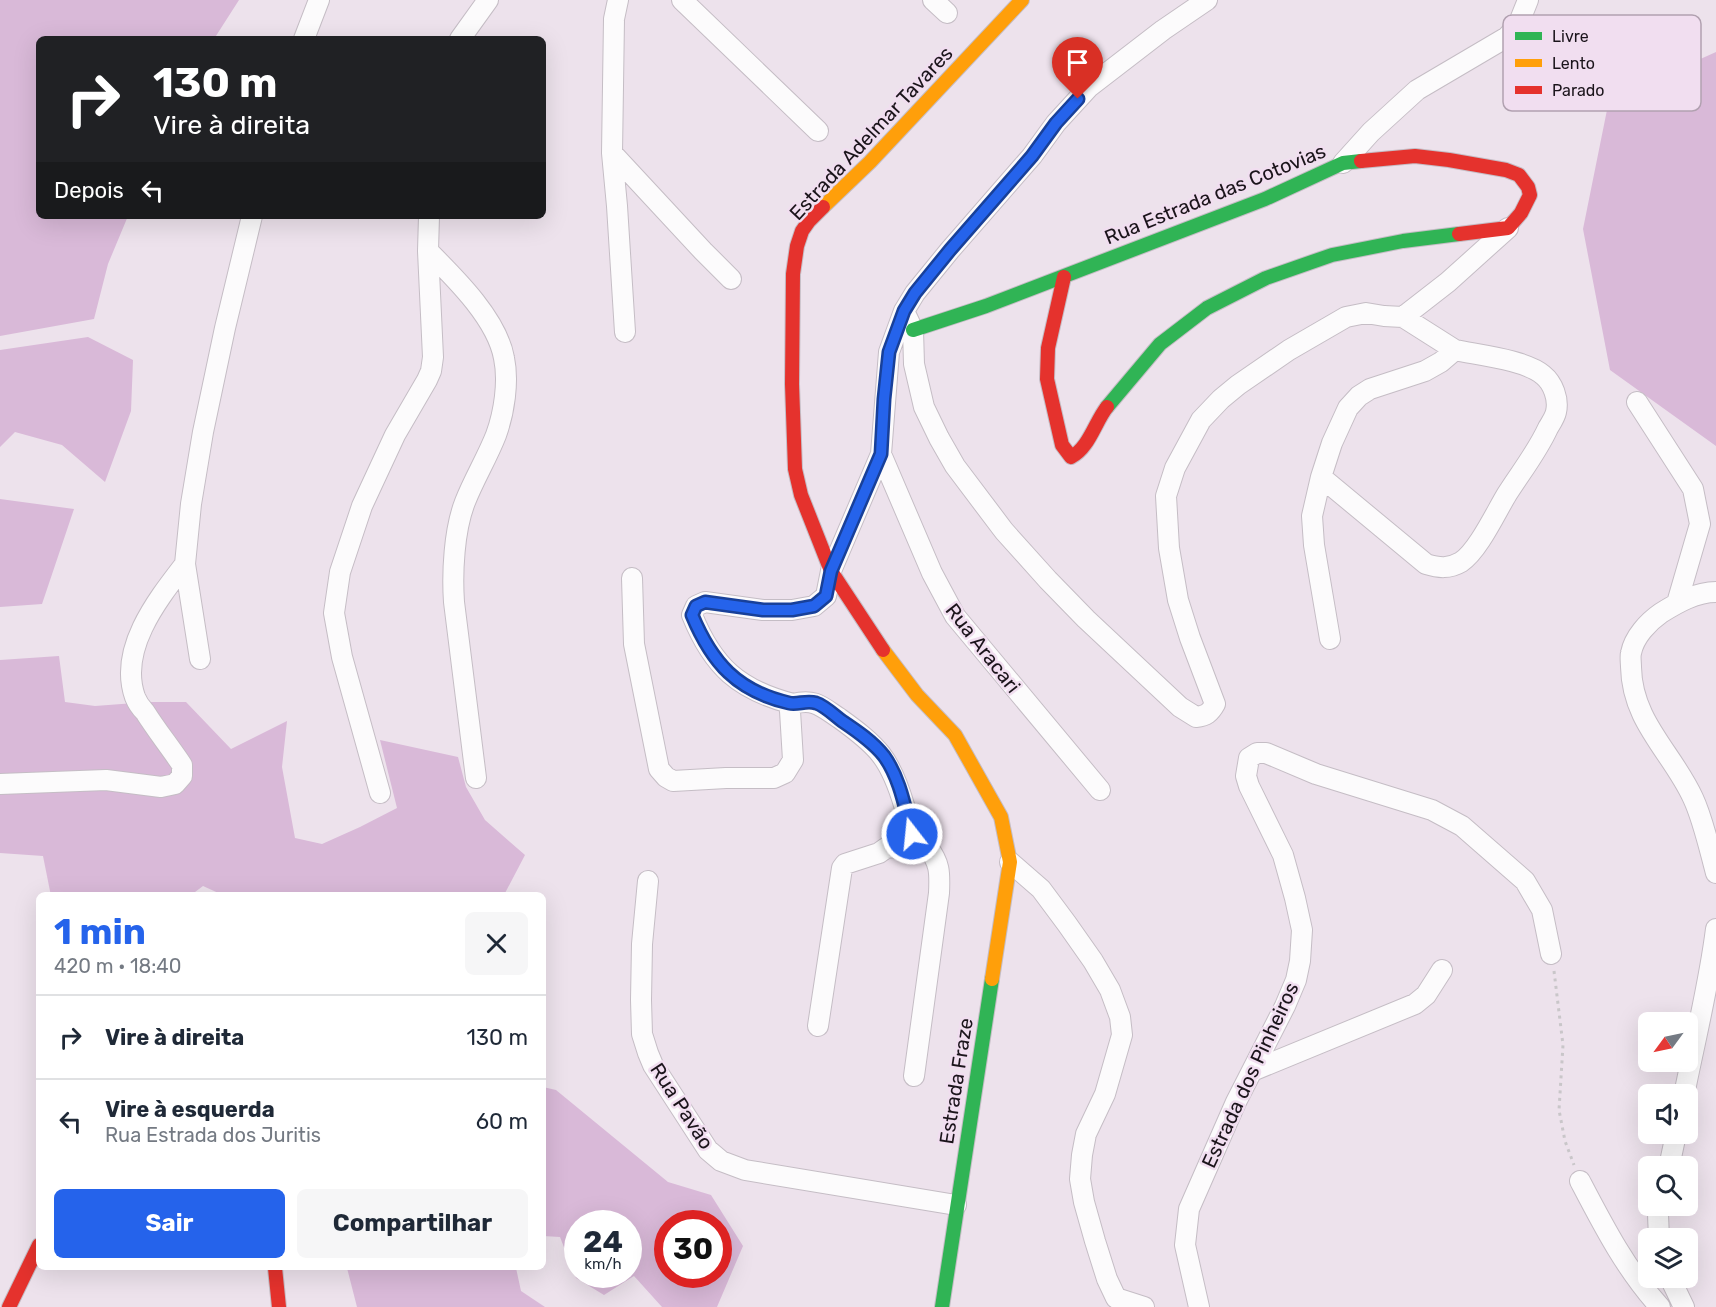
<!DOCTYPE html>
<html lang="pt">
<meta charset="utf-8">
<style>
body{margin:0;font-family:Rubik,sans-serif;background:#f6f6f7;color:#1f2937;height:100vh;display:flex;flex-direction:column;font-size:22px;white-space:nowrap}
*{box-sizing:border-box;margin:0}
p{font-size:20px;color:#747a83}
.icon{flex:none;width:33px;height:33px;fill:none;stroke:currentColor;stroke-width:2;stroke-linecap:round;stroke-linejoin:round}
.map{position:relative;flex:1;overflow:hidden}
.drawer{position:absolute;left:36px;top:892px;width:510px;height:378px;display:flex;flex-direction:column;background:#fff;border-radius:9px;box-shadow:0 6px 24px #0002}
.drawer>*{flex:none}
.banner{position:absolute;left:36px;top:36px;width:510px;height:183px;border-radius:9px;box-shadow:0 6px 24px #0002;background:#202124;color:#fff;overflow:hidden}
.needle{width:39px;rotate:237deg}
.tools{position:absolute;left:1638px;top:1012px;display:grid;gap:12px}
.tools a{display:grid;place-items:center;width:60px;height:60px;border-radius:9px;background:#fff;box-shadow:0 6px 24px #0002;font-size:30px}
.speed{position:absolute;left:564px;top:1210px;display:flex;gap:12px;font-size:30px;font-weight:700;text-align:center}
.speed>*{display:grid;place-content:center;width:78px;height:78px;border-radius:50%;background:#fff;box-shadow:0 6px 24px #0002;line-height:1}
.speed small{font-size:15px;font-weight:400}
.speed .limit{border:9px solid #d22;background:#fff;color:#111}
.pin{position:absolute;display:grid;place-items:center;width:51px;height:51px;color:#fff;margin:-62px -26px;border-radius:50% 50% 50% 0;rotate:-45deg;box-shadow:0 0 6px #0007}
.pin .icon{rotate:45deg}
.me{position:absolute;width:66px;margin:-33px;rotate:344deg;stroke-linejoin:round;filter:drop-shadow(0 0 4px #0008)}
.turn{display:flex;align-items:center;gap:21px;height:126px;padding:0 18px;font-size:27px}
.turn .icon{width:78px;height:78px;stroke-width:2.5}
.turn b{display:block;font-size:42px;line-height:51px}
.then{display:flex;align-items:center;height:57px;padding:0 18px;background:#0003;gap:12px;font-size:22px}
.round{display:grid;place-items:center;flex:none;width:63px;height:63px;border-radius:9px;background:#f6f6f7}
.overview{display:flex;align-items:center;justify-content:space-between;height:102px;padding:0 18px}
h1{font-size:36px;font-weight:700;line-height:45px;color:#2563eb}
.primary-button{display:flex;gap:12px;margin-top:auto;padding:12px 18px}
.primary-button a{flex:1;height:69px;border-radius:9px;background:#2563eb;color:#fff;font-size:24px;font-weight:700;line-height:69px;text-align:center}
.primary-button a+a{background:#f6f6f7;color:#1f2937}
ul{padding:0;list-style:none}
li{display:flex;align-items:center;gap:18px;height:84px;padding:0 18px;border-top:2px solid #e0e1e3}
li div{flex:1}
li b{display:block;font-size:22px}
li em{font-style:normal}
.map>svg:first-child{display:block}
.forest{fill:#d9b9d8;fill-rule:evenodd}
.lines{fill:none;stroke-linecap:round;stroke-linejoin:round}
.street-casing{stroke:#c5bdc5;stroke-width:22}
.fast-casing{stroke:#c5bdc5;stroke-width:16}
.slow-casing{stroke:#c5bdc5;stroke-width:16}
.jam-casing{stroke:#c5bdc5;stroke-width:16}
.path{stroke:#c9c6c9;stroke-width:3;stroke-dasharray:3 4.5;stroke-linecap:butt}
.street{stroke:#fcfbfc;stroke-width:20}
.fast{stroke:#30b455;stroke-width:14}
.slow{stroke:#ff9f0a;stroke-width:14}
.jam{stroke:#e5322d;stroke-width:14}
.route-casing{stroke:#184099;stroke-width:15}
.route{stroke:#2563eb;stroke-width:10}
.labels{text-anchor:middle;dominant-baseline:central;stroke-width:5;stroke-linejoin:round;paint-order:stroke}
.street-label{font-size:20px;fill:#1b141b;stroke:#f1def0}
.key{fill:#f1def0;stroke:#b1a1b0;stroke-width:1.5}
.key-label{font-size:16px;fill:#1b141b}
</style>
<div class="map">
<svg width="1716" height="1307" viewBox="0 0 1716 1307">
<rect width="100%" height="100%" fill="#ede2ec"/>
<path class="forest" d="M0,0H239L214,39H39V216H128L108,264L94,319L0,336Z
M1716,52V446L1610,370L1583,229L1609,100Z
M88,337L133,360L131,411L105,482L62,445L15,432L0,447V350Z
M0,499L74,509L42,604L0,607Z
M59,656L65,702L95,706L148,702H186L231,749L287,721L282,767L295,838L322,844L360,827L397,808L380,740L458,757L466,787L485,820L525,855L504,895L225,896L203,886L191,895H170L150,892L148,896H51L43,856L0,853V660Z
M543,1087L556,1090L668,1182L711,1195L743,1246L717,1307H662L634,1276L604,1295L576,1278L560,1237L543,1236ZM578,1224H628V1275H578ZM668,1224H718V1275H668Z
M347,1268H516L521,1291L545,1307H357Z"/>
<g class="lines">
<defs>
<path id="street" d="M618,0L614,19L612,153L617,206L625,332
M682,0L818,131
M933,0L947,13
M304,39L319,0
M460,39L488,0
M612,153L703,251L731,279
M1343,163L1371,132L1417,90L1507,37L1518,25L1528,0
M428,251C455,278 497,319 504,358C509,382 504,413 496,435C487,458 474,479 465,502C454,530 452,573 454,602L476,778
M904,311L913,330L914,364L924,407L939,438L955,466L1004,531L1048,580L1086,619L1180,707L1196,717C1206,716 1210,713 1215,704L1190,638L1178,600L1169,548L1166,496L1175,468L1201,420L1221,399L1238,385L1289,350L1346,317L1366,313L1384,316L1403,317L1448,282L1508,228
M1637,402L1693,489L1700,524L1677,603
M881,454L932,573L955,616L1100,790
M1321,477L1426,564C1439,568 1449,569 1461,562C1478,551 1496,512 1507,494C1521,472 1537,452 1548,428C1551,423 1555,417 1556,412C1559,399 1553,383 1543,375C1526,360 1478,355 1455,350
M632,578L634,644L659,769L666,777L673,781L726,778H774L785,773L793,760L790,711L793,704C815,698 822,707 839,718C878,746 890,758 904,805C908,818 913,831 911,845L927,846C940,863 940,872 939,893L914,1076
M1716,592C1696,592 1677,603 1661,613C1648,622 1634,637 1631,653C1630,657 1631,663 1631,667C1632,722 1672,752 1693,798C1703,819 1710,851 1716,873
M1330,639L1314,545L1312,516L1321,477L1332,443L1348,408L1359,396L1370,389L1425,371L1441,362L1455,350L1403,317
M200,659L185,564L191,504L203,432L225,328L252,216
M793,704C739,690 713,667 692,615L696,606L705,602L763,610H792L814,606L826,596L831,571L881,454L889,352L904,311L915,293L950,250L1032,156L1056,123L1089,87L1163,30L1207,0
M0,784L106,780L161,787L175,784L182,776V765C170,747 157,731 145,712C141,708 137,702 135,697C118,649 158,599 185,564
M380,793L342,657L334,613L340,572L362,506L395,435L427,380L431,371L433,357L428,251L429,216
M1010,862L1041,889L1067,924L1093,961L1110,990L1120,1017L1122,1035L1105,1094L1086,1134L1082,1155L1080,1179L1084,1202L1095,1241L1107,1279L1116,1298L1144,1307
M648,881L642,944L641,1000L642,1034L648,1053L653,1065L708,1150L721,1161L745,1170L956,1205
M818,1026L842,868L845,864L879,853L886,848L911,845
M1252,1071L1415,1004L1426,995L1442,970
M1684,1095C1695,1040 1709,985 1716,929
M1669,1167L1676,1134
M1580,1181C1603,1225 1626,1270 1660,1307
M1659,1239L1658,1214L1660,1206
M1670,1278L1684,1307
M1199,1307L1185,1245L1189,1209L1236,1102L1285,1006L1296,980L1300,961L1302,930L1295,898L1283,855L1249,786L1246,776L1249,758L1257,753H1266L1316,774L1432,810L1462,826L1525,881L1542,910L1551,954"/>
<path id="fast" d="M913,330L986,306L1265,199L1343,163L1361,161
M1107,407L1160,344L1207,308L1266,278L1332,255L1403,241L1459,234
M942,1307L992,979"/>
<path id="slow" d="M823,207L870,162L1022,0
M883,650L917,695L955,735L1001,817L1010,862L992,979"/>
<path id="jam" d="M1361,161L1415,156L1449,160L1506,170L1519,175L1528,187L1530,195L1521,213L1508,228L1459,234
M823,207L809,221L802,231L797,246L793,274L792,384L795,469L801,495L831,571L883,650
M1064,277L1048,348L1047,379L1062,445L1071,457C1089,448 1095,422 1107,407
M275,1268L279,1307
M9,1307L39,1245"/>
</defs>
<use href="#street" class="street-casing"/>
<use href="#fast" class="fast-casing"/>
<use href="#slow" class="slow-casing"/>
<use href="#jam" class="jam-casing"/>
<path class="path" d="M1554,971L1563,1045L1559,1110L1565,1141L1574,1165"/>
<use href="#street" class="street"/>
<use href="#fast" class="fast"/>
<use href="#slow" class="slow"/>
<use href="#jam" class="jam"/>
</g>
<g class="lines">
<defs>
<path id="route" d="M912,834C905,808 900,778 884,756C873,742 857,731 842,721C834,715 825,706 816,703C806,700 798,705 789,703C737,691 712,663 692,615L696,606L705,602L763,610H792L814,606L826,596L831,571L881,454L884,399L889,352L904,311L915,293L950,250L1032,156L1056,123L1078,99"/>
</defs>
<use href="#route" class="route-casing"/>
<use href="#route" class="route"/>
</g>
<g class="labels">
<g class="street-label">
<text transform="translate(871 133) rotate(-47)">Estrada Adelmar Tavares</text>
<text transform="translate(1215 194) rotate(-22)">Rua Estrada das Cotovias</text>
<text transform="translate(983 648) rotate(52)">Rua Aracari</text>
<text transform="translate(1250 1075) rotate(-65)">Estrada dos Pinheiros</text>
<text transform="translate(956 1081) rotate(-81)">Estrada Fraze</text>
<text transform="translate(682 1106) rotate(57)">Rua Pavão</text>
</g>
</g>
<rect x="1503" y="15" width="198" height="96" rx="9" class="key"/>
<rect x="1515" y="32" width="27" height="8" fill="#30b455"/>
<rect x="1515" y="59" width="27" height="8" fill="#ff9f0a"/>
<rect x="1515" y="86" width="27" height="8" fill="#e5322d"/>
<g class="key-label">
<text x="1552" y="42">Livre</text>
<text x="1552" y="69">Lento</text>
<text x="1552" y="96">Parado</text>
</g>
</svg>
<div class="tools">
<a><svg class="needle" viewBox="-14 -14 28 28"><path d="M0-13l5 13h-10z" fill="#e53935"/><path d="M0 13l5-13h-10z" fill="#747a83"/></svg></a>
<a><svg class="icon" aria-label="sound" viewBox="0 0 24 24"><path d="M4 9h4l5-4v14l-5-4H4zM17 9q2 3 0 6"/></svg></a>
<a><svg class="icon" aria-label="search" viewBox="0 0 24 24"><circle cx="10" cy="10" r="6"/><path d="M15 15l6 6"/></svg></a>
<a><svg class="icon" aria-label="layers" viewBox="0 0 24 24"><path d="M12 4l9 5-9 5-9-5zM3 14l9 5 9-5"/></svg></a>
</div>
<div class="speed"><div>24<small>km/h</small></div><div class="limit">30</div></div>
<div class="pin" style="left:1078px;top:99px;background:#d93025"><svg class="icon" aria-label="arrive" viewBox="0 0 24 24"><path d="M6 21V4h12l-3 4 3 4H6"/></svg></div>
<svg class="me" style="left:912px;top:834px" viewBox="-20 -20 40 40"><circle r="17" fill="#2563eb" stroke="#fff" stroke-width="3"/><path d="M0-11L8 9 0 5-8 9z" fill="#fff"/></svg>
<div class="banner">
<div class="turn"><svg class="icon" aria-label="right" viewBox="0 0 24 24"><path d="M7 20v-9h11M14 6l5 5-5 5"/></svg><div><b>130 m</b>Vire à direita</div></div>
<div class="then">Depois<svg class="icon" aria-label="left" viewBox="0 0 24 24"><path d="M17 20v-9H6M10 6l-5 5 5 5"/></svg></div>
</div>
<section class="drawer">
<div class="overview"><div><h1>1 min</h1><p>420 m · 18:40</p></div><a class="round"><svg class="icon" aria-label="close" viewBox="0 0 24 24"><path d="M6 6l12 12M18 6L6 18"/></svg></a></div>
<ul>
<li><svg class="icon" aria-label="right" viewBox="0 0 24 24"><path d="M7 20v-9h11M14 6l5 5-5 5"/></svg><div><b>Vire à direita</b></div><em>130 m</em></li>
<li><svg class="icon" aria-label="left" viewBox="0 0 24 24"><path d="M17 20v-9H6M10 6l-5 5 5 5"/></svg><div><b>Vire à esquerda</b><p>Rua Estrada dos Juritis</p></div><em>60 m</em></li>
</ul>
<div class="primary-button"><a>Sair</a><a>Compartilhar</a></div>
</section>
</div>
